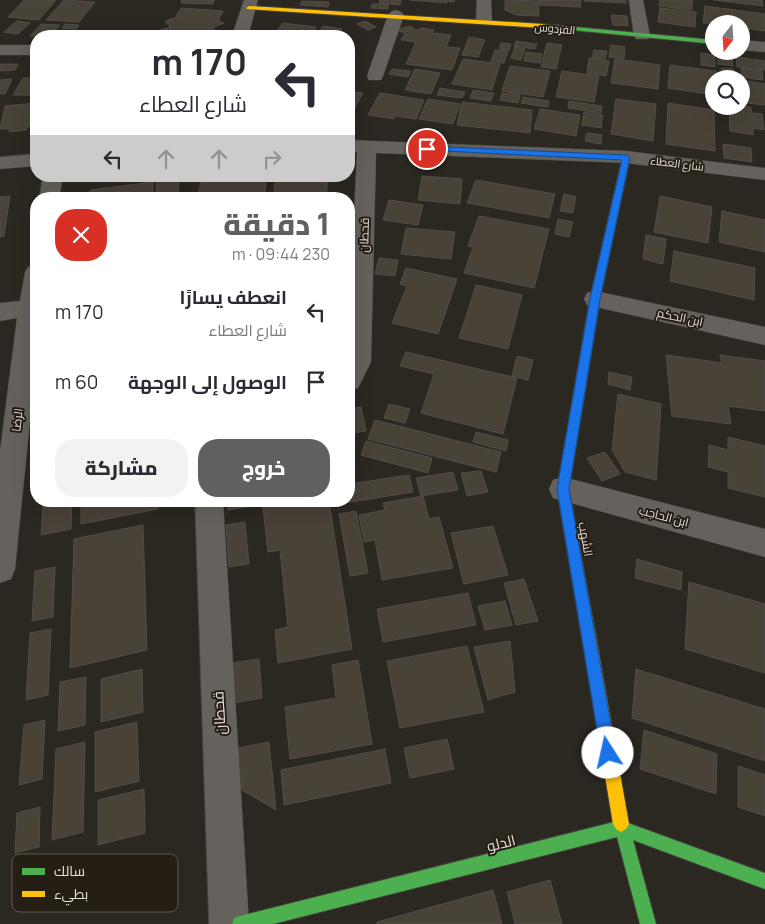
<!DOCTYPE html>
<html lang="ar">
<meta charset="utf-8">
<style>
body{margin:0;font-family:Manrope,Cairo,sans-serif;background:#f2f2f3;color:#2b2b33;direction:rtl;height:100vh;display:flex;flex-direction:column;font-size:19px;white-space:nowrap}
*{box-sizing:border-box;margin:0}
p{font-size:16px;color:#7c7c81}
.icon{flex:none;width:28px;height:28px;fill:none;stroke:currentColor;stroke-width:2;stroke-linecap:round;stroke-linejoin:round}
.map{position:relative;flex:1;overflow:hidden;direction:ltr}
.drawer{position:absolute;left:30px;top:192px;width:325px;height:315px;display:flex;flex-direction:column;background:#fff;border-radius:20px;box-shadow:0 5px 20px #0002;direction:rtl}
.drawer>*{flex:none}
.top-card{position:absolute;left:30px;top:30px;width:325px;height:152px;border-radius:20px;box-shadow:0 5px 20px #0002;direction:rtl;background:#fff;color:#2b2b33;overflow:hidden}
.needle{width:32px;rotate:197deg}
.fabs{position:absolute;left:705px;top:15px;display:grid;gap:10px}
.fabs a{display:grid;place-items:center;width:45px;height:45px;border-radius:50%;background:#fff;box-shadow:0 5px 20px #0002;font-size:25px}
.pin{position:absolute;display:grid;place-items:center;width:42px;height:42px;color:#fff;margin:-21px;border:2px solid #fff;border-radius:50%;box-shadow:0 1px 5px #0007}
.me{position:absolute;width:55px;margin:-28px;rotate:350deg;stroke-linejoin:round;filter:drop-shadow(0 0 4px #0008)}
.turn{display:flex;align-items:center;gap:18px;height:105px;padding:0 25px;font-size:22px}
.turn .icon{width:65px;height:65px;stroke-width:2.5}
.turn b{display:block;font-size:35px;line-height:42px}
.lanes{display:flex;align-items:center;height:48px;padding:0 25px;background:#0003;justify-content:center;gap:25px;direction:ltr}
.lanes .off{opacity:.35}
.round{display:grid;place-items:center;flex:none;width:52px;height:52px;border-radius:20px;background:#f2f2f3}
.overview{display:flex;align-items:center;justify-content:space-between;height:85px;padding:0 25px}
h1{font-size:30px;font-weight:800;line-height:38px;color:#615f61}
.action{display:flex;gap:10px;margin-top:auto;padding:10px 25px}
.action a{flex:1;height:58px;border-radius:20px;background:#615f61;color:#fff;font-size:20px;font-weight:800;line-height:58px;text-align:center}
.action a+a{background:#f2f2f3;color:#2b2b33}
ul{padding:0;list-style:none}
li{display:flex;align-items:center;gap:15px;height:70px;padding:0 25px}
li div{flex:1}
li b{display:block;font-size:19px}
li em{font-style:normal}
.map>svg:first-child{display:block}
.building{fill:#494237;stroke:#514d48}
.lines{fill:none;stroke-linecap:round;stroke-linejoin:round}
.street-casing{stroke:#45423c;stroke-width:1}
.fast-casing{stroke:#45423c;stroke-width:2}
.slow-casing{stroke:#45423c;stroke-width:2}
.street{fill:#65625d;fill-rule:evenodd}
.fast{fill:#4caf50;fill-rule:evenodd}
.slow{fill:#ffc107;fill-rule:evenodd}
.route{fill:#1a73e8;stroke:#114b97}
.labels{text-anchor:middle;dominant-baseline:central;stroke-width:4;stroke-linejoin:round;paint-order:stroke}
.far-street-label{font-size:11px;fill:#e5e0d9;stroke:#251e14}
.street-label{font-size:12px;fill:#e5e0d9;stroke:#251e14}
.near-street-label{font-size:15px;fill:#e5e0d9;stroke:#251e14}
.key{fill:#251e14;stroke:#5f584f;stroke-width:1}
.key-label{font-size:14px;fill:#e5e0d9}
</style>
<div class="map">
<svg width="765" height="924" viewBox="0 0 765 924">
<rect width="100%" height="100%" fill="#2b2721"/>
<path class="building" d="M24,0H56L39,20L8,17Z
M64,0L95,2L79,22L46,20Z
M182,0H214L213,4L181,3Z
M380,0H401L400,5L379,3Z
M409,0H454V2L447,1V3Z
M505,0L538,1L539,16L516,15L505,10Z
M539,0H580L581,7L539,5Z
M584,0H626V3L584,1Z
M660,0H692V10L659,6Z
M714,0H762L763,6Z
M302,1L329,2L328,7L300,5Z
M372,4H388V9L371,8Z
M705,6L765,14V31L741,28V24L703,23Z
M181,8L223,11L218,21L224,23L214,27L213,30L218,33L214,36H164L161,34L160,30L168,28L170,25L165,22L167,20L175,18Z
M660,8L696,12L695,27L658,22Z
M611,15L627,16L628,26L613,25Z
M17,21L30,23L18,34L4,32Z
M365,21L376,27L368,30L357,24Z
M283,23L316,27L310,36H273Z
M41,24L60,25L50,36H30Z
M65,24L79,25L76,29L62,28Z
M323,26L342,29L337,36H316Z
M409,26L415,29L403,33L398,30Z
M422,28L434,30L432,33L451,35L446,47L460,48L452,70L406,64L416,42L401,40L405,34Z
M59,30L76,31L73,36H54Z
M469,37L485,40L478,57L462,55Z
M516,41L537,44L535,49L514,46Z
M501,43L511,44L509,50L499,49Z
M547,43L562,45L556,69L541,67Z
M611,45L625,47L624,59L609,57Z
M515,47L525,49L521,60L511,58Z
M495,50L508,51L504,63L491,61Z
M594,50L607,51L605,59L592,58Z
M526,52L542,54L540,63L524,61Z
M701,53L715,55V67L701,65Z
M718,54L732,56L733,66L718,64Z
M736,57L765,61V70L737,67Z
M589,58L609,61L606,76L587,73Z
M463,59L500,64L492,90L452,84Z
M615,59L660,65L658,89L611,83Z
M18,64L15,70L0,71V64Z
M670,65L716,71L714,95L668,88Z
M510,66L550,71L543,97L502,91Z
M721,68L734,69V75L722,74Z
M741,68L762,71L763,80L742,77Z
M392,69L411,71L408,77L389,74Z
M415,69L440,73L431,94L405,90Z
M562,71L599,76L594,102L556,97Z
M23,78H36V95H13Z
M12,79L5,94H0V80Z
M746,81L765,84V105L747,103Z
M440,88L465,92L462,98L437,95Z
M473,90L494,93L491,101L470,98Z
M349,91L363,93L349,118Z
M380,93L424,100L416,119L395,116L394,119L368,115Z
M502,93L520,95L518,103L500,100Z
M523,97L549,101L548,107L521,103Z
M428,99L460,104L453,124L419,119Z
M616,99L656,104L653,141L611,134Z
M569,101L602,106L601,113L568,108Z
M462,102L532,110L530,133L457,125Z
M36,103V126L27,127L26,130L9,132L10,129H0L5,106Z
M668,103L714,110L715,151L666,144Z
M729,106L751,107L752,113L762,114L764,130L753,128V135L730,131Z
M540,109L580,115L576,136L534,129Z
M584,112L603,115L601,128L582,125Z
M587,133L602,135L601,144L585,141Z
M723,144L751,148L752,162L724,158Z
M156,176H178L179,195L157,198Z
M202,176H267L264,195H198Z
M276,176H328L326,199H273Z
M422,176L462,179L460,204L418,200Z
M476,180L555,194L549,218L467,203Z
M153,182V199H89L90,190Z
M564,194L576,197L573,213L560,211Z
M10,196L4,236L0,237V197Z
M660,196L712,207L708,243L654,232Z
M389,200L423,205L418,225L383,220Z
M722,211L765,220V252L719,242Z
M479,216L549,229L534,288L464,273L473,247L468,246Z
M558,219L573,222L569,237L555,234Z
M406,228L455,232L451,259L401,254Z
M646,235L666,239L663,264L643,259Z
M674,251L755,268L754,300L670,281Z
M379,258L398,260L395,276L375,274Z
M406,268L457,279L438,334L392,323L407,286L400,284Z
M476,285L522,295L508,349L459,338Z
M406,352L517,378L503,434L421,413L434,374L400,366Z
M666,355L722,363L720,355L765,361V411L728,406L731,424L672,416Z
M517,356L533,360L528,380L512,376Z
M609,372L632,377L630,390L608,384Z
M618,394L661,404L656,480L625,472L612,450Z
M389,404L410,409L405,423L384,418Z
M361,407L366,431L352,433L349,409Z
M375,420L501,452L496,472L368,439Z
M476,432L508,440L506,451L473,442Z
M728,437L765,446V497L728,488V472L708,467L709,445L728,450Z
M366,441L432,458L428,473L361,455Z
M605,452L620,474L602,481L587,458Z
M481,471L488,492L467,496L461,473Z
M453,472L458,490L421,496L416,478Z
M409,475L413,492L339,504L338,501H349V484Z
M423,496L429,519L439,517L453,568L382,580L375,540L364,542L359,515L385,510L383,503Z
M65,501H72L71,529L41,535L43,505Z
M81,501H158V509L81,524Z
M227,501H274V502L228,510Z
M300,501H329L352,649L278,663L275,630L288,627L280,550L268,552L263,507Z
M356,511L368,573L350,576L339,514Z
M245,522L249,564L229,567L226,525Z
M143,525L147,650L70,668L74,539Z
M493,526L508,575L464,584L451,533Z
M637,559L682,572L681,590L635,578Z
M55,567L53,617L32,621L35,571Z
M524,579L538,621L516,625L504,583Z
M689,582L765,604V673L685,649Z
M468,593L476,625L383,642L377,609Z
M505,601L512,625L485,630L478,606Z
M51,629L48,695L26,700L30,633Z
M510,641L515,692L488,700L474,647Z
M467,646L484,712L400,728L387,661Z
M259,659L262,698L234,703L232,663Z
M358,660L372,744L290,759L285,707L336,698L332,665Z
M142,669L143,712L101,722V679Z
M636,669L765,709V761L632,718Z
M86,677L85,725L58,731L60,682Z
M45,720L42,779L19,785L24,725Z
M137,722L139,781L95,792V732Z
M644,730L717,754L716,794L640,769Z
M447,739L454,769L410,778L404,748Z
M85,742L83,832L52,840L56,749Z
M269,742L276,810L242,790L238,748Z
M385,749L391,783L284,805L281,770Z
M738,766L765,775V816L738,807Z
M144,789L145,833L98,845V800Z
M40,807L39,847L15,853L17,813Z
M550,880L562,924H515L507,892Z
M493,890L502,924H377V922Z"/>
<g class="lines">
<defs>
<path id="street" d="M244,0H258L248,36H232Z
M477,0H491L492,21L489,24H479L476,21Z
M629,0H643L650,36L648,39H636L634,36Z
M396,10L401,12L404,15L383,76L381,80H369L367,76L388,15L391,12Z
M741,40L765,42V52L741,50Z
M0,45H36V55H0Z
M349,140L626,151L765,168V180L626,163L376,153L371,362L358,388L349,391V320L357,152H349Z
M36,154V166L0,169V157Z
M43,176H63L59,199H39Z
M36,264V361L15,569L11,579L0,583V451L17,318L0,321V303L20,301L25,272L28,267Z
M595,291L765,327V345L587,305L584,299L587,293Z
M563,477L765,529V557L553,498L549,489L553,480Z
M195,501H223L249,924H209Z"/>
<path id="fast" d="M543,24L714,40V44L541,27V25Z
M623,155L630,157L600,299L569,489L595,632L593,637L588,639L583,637L581,632L557,489L590,299Z
M621,816L626,819L628,823L765,873V889L633,840L656,924H640L617,837L273,924H232L234,918L240,916L614,822L616,819Z"/>
<path id="slow" d="M249,6L543,24L546,26L543,28L247,9L246,8Z
M588,625L593,627L595,632L629,824L626,829L621,832L616,829L613,824L581,632L583,627Z"/>
</defs>
<use href="#street" class="street-casing"/>
<use href="#fast" class="fast-casing"/>
<use href="#slow" class="slow-casing"/>
<use href="#street" class="street"/>
<use href="#fast" class="fast"/>
<use href="#slow" class="slow"/>
</g>
<path class="route" d="M427,146L626,155L630,157L600,299L569,489L616,753L614,758L608,760L603,758L601,753L557,489L590,299L622,160L424,150L423,149Z"/>
<g class="labels">
<g class="far-street-label">
<text transform="translate(555 28) rotate(5)">الفردوس</text>
<text transform="translate(677 163) rotate(7)">شارع العطاء</text>
</g>
<g class="street-label">
<text transform="translate(364 235) rotate(-88)">قحطان</text>
<text transform="translate(680 317) rotate(12)">ابن الحكم</text>
<text transform="translate(17 420) rotate(-83)">الرضا</text>
<text transform="translate(664 516) rotate(15)">ابن الحاجب</text>
<text transform="translate(586 539) rotate(80)">الشهب</text>
</g>
<g class="near-street-label">
<text transform="translate(219 713) rotate(-93)">قحطان</text>
<text transform="translate(501 843) rotate(-14)">الدلو</text>
</g>
</g>
<rect x="12" y="854" width="166" height="58" rx="8" class="key"/>
<rect x="22" y="868" width="23" height="7" fill="#4caf50"/>
<rect x="22" y="891" width="23" height="6" fill="#ffc107"/>
<g class="key-label">
<text x="54" y="876">سالك</text>
<text x="54" y="899">بطيء</text>
</g>
</svg>
<div class="fabs">
<a><svg class="needle" viewBox="-14 -14 28 28"><path d="M0-13l5 13h-10z" fill="#e53935"/><path d="M0 13l5-13h-10z" fill="#7c7c81"/></svg></a>
<a><svg class="icon" aria-label="search" viewBox="0 0 24 24"><circle cx="10" cy="10" r="6"/><path d="M15 15l6 6"/></svg></a>
</div>
<div class="pin" style="left:427px;top:149px;background:#d93025"><svg class="icon" aria-label="arrive" viewBox="0 0 24 24"><path d="M6 21V4h12l-3 4 3 4H6"/></svg></div>
<svg class="me" style="left:608px;top:753px" viewBox="-20 -20 40 40"><circle r="19" fill="#fff"/><path d="M0-13L10 11 0 6-10 11z" fill="#1a73e8"/></svg>
<div class="top-card">
<div class="turn"><svg class="icon" aria-label="left" viewBox="0 0 24 24"><path d="M17 20v-9H6M10 6l-5 5 5 5"/></svg><div><b>170 m</b>شارع العطاء</div></div>
<div class="lanes"><svg class="icon" aria-label="left" viewBox="0 0 24 24"><path d="M17 20v-9H6M10 6l-5 5 5 5"/></svg><svg class="icon off" aria-label="ahead" viewBox="0 0 24 24"><path d="M12 20V5M6 11l6-6 6 6"/></svg><svg class="icon off" aria-label="ahead" viewBox="0 0 24 24"><path d="M12 20V5M6 11l6-6 6 6"/></svg><svg class="icon off" aria-label="right" viewBox="0 0 24 24"><path d="M7 20v-9h11M14 6l5 5-5 5"/></svg></div>
</div>
<section class="drawer">
<div class="overview"><div><h1>1 دقيقة</h1><p>230 m · 09:44</p></div><a class="round" style="background:#d93025;color:#fff"><svg class="icon" aria-label="close" viewBox="0 0 24 24"><path d="M6 6l12 12M18 6L6 18"/></svg></a></div>
<ul>
<li><svg class="icon" aria-label="left" viewBox="0 0 24 24"><path d="M17 20v-9H6M10 6l-5 5 5 5"/></svg><div><b>انعطف يسارًا</b><p>شارع العطاء</p></div><em>170 m</em></li>
<li><svg class="icon" aria-label="arrive" viewBox="0 0 24 24"><path d="M6 21V4h12l-3 4 3 4H6"/></svg><div><b>الوصول إلى الوجهة</b></div><em>60 m</em></li>
</ul>
<div class="action"><a>خروج</a><a>مشاركة</a></div>
</section>
</div>
